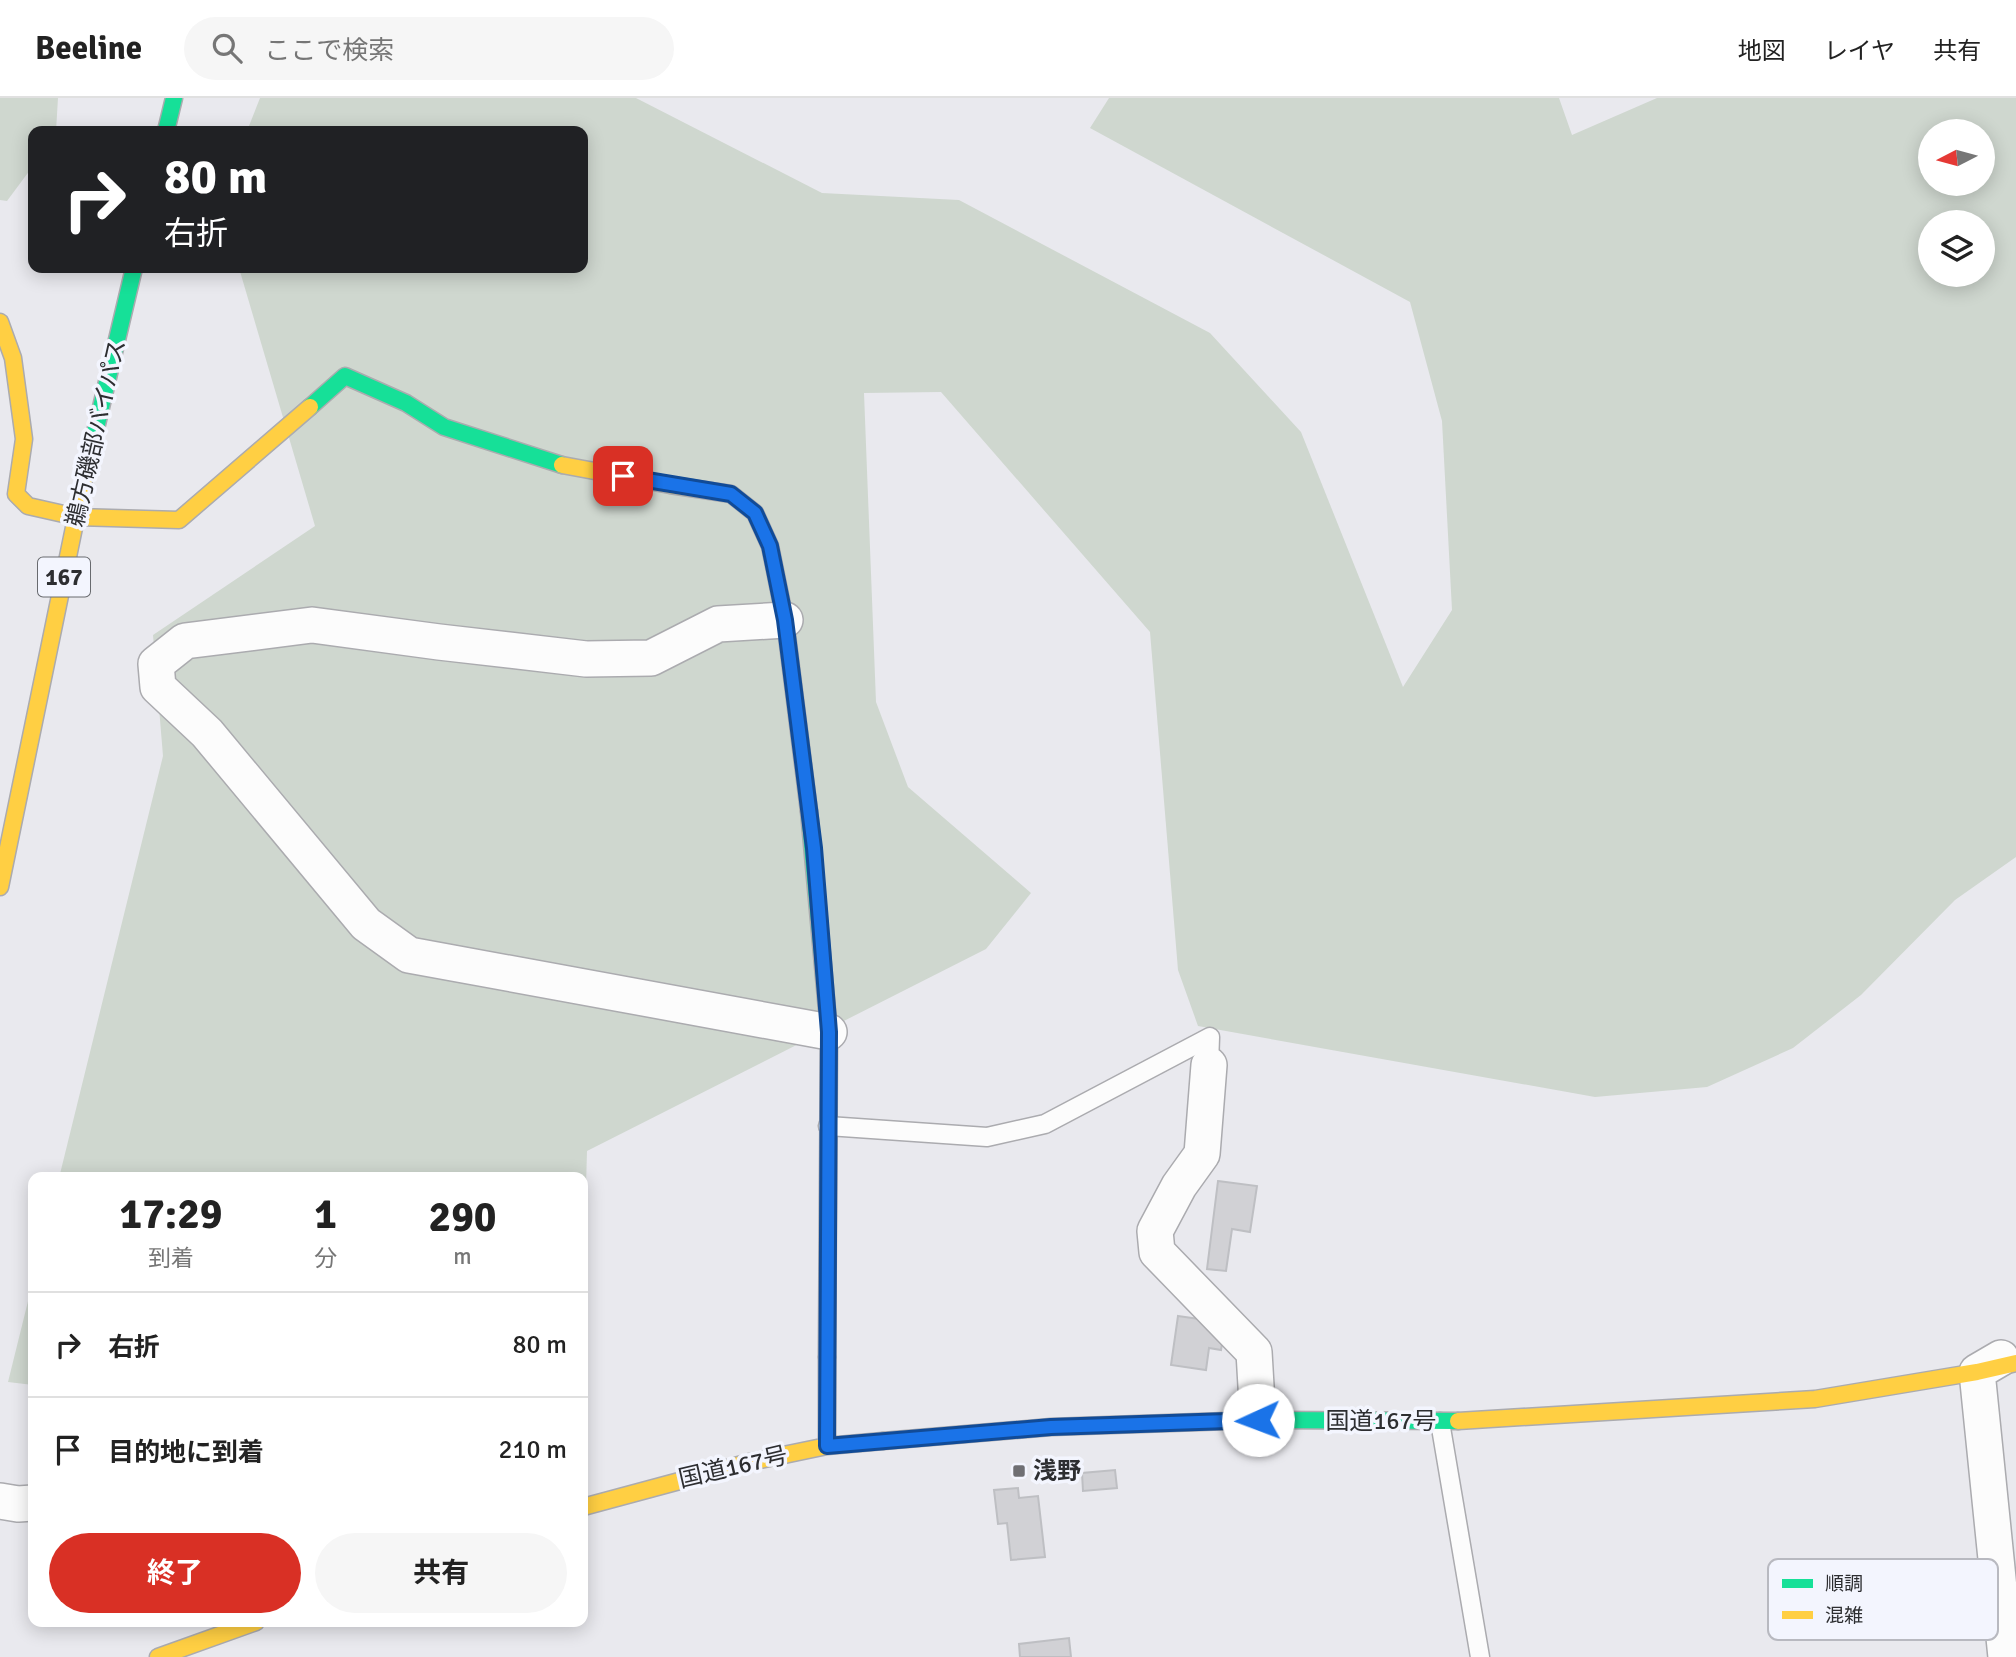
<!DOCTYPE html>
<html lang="ja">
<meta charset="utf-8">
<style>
body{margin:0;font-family:Signika,"Noto Sans JP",sans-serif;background:#f6f6f6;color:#222;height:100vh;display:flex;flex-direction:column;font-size:26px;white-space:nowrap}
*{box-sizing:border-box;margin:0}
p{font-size:23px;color:#767676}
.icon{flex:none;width:38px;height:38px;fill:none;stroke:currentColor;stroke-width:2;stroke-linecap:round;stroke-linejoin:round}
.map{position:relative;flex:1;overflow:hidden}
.panel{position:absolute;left:28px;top:1074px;width:560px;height:455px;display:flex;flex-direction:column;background:#fff;border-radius:14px;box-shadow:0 4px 18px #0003}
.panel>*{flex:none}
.banner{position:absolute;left:28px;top:28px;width:560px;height:147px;border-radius:14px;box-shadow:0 4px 18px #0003;background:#202124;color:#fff;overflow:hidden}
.needle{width:46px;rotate:264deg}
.tools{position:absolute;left:1918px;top:21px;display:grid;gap:14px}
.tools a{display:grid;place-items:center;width:77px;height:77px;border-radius:50%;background:#fff;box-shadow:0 4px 18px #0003;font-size:35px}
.pin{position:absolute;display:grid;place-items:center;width:60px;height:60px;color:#fff;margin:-30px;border-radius:14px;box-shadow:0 4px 10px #0006}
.me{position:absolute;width:77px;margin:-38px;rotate:268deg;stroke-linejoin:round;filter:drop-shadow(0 0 5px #0008)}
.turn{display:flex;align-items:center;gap:24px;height:147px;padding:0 21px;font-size:32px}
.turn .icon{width:91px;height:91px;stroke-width:2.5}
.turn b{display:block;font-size:49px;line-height:60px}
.eta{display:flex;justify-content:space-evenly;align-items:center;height:119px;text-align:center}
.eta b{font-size:42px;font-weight:700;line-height:49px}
.action{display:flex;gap:14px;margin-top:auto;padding:14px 21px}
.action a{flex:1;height:80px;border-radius:42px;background:#d93025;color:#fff;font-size:28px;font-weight:700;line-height:80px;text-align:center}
.action a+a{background:#f6f6f6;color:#222}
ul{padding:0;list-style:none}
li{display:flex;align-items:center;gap:21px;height:105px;padding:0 21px;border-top:2px solid #e0e0e0}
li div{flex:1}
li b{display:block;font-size:26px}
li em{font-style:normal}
header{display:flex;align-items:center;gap:42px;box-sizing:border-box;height:98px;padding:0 35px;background:#fff;border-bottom:2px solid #e0e0e0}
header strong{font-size:33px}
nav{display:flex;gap:38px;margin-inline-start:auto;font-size:24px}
.search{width:490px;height:63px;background:#f6f6f6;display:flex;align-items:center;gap:18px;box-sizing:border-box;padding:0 24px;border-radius:38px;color:#767676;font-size:26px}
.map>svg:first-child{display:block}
.green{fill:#cfd7cf;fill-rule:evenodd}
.building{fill:#d1d1d5;stroke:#bebfc3;stroke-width:2}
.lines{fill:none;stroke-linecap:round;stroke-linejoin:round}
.lane-casing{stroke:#ababaf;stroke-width:21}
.street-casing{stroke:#ababaf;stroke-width:38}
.fast-casing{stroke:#ababaf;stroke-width:19}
.slow-casing{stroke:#ababaf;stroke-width:19}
.lane{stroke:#fcfcfc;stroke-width:18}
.street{stroke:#fcfcfc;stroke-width:35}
.fast{stroke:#16e098;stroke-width:16}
.slow{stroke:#ffcf43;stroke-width:16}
.route-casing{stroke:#114b97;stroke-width:18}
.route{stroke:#1a73e8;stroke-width:12}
.poi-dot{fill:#6f6f73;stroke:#f3f5fe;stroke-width:2.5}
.labels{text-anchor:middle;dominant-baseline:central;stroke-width:7;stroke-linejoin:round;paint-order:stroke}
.shield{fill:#f3f5fe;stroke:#686a6e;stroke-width:2}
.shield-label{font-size:23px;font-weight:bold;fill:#2d2e31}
.street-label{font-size:24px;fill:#2d2e31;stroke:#f3f5fe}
.poi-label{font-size:24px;font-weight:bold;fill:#2d2e31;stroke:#f3f5fe;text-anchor:start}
.key{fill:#f3f5fe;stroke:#b8b9c0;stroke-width:2}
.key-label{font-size:19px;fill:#2d2e31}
</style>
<header>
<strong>Beeline</strong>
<div class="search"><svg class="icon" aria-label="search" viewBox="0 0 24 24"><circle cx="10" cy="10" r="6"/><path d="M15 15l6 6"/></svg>ここで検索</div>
<nav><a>地図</a><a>レイヤ</a><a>共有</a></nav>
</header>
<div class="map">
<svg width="2016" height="1559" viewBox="0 0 2016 1559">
<rect width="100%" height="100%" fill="#e9e9ee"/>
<path class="green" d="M0,0H58L56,33H33V68L7,103L0,102Z
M260,0H636L822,95L959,102L1210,235L1301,334L1403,589L1452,512L1442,323L1410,204L1090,30L1109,0H1559L1572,37L1657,0H2016V759L1955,802L1861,897L1793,950L1707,989L1595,999L1198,928L1178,872L1150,534L941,294L864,295L876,604L908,689L1031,795L986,851L587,1053L585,1125L583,1126V1080H59L163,658L153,537L315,428L239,170H583V33H247ZM1930,33H1983V86H1930ZM1930,124H1983V177H1930Z
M33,1183V1287L8,1284Z"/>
<path class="building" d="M1218,1083L1257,1088L1250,1134L1232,1131L1226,1173L1207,1171Z
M1178,1218L1213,1223L1224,1234L1221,1252L1209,1250L1206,1272L1171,1267Z
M1115,1372L1117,1390L1083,1393L1082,1375Z
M1018,1390L1019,1400L1038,1398L1045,1459L1011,1462L1007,1425L998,1426L994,1392Z
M1069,1540L1071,1559H1020L1019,1546Z"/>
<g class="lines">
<defs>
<path id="lane" d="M828,1028L987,1039L1045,1026L1210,939L1209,967
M1440,1324L1480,1559"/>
<path id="street" d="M785,522L718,526L651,560L586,561L439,544L312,527L185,543L156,566L158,589L207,635L366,826L409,857L829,934
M1209,967L1202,1056L1179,1088L1155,1133L1157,1154L1254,1254L1258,1322
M2001,1260L1977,1274L2006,1559
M0,1403L18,1406L33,1405"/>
<path id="fast" d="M166,33L174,0
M310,309L345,278L406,305L444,329L562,367
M84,381L134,170
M809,713L829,934L827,1259
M883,1343L1051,1329L1258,1322L1458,1323"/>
<path id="slow" d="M0,224L13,260L24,341L16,396L28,408L77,419L179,422L310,309
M562,367L670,387L731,396L755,415L770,448L785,522L809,713
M0,789L84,381
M1458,1323L1815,1301L1977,1274L2016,1265
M827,1348V1259
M583,1409L750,1364L827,1348L883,1343
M158,1559L256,1524"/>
</defs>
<use href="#lane" class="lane-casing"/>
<use href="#street" class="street-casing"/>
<use href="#fast" class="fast-casing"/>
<use href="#slow" class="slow-casing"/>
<use href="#lane" class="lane"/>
<use href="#street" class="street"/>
<use href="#fast" class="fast"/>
<use href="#slow" class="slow"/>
</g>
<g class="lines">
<defs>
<path id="route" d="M623,378L731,396L755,415L770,448L785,522L814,750L829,934L827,1348L1051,1329L1258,1322"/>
</defs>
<use href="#route" class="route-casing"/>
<use href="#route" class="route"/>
</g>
<rect class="poi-dot" x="1012" y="1366" width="14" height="14" rx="3.5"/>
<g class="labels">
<rect class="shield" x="38" y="459.5" width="52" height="39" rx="5"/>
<g class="shield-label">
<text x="64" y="479">167</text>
</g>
<g class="street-label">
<text transform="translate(96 335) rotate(-77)">鵜方磯部バイパス</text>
<text x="1381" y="1323">国道167号</text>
<text transform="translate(733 1369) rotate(-13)">国道167号</text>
</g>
<g class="poi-label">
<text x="1033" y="1373">浅野</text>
</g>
</g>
<rect x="1768" y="1461" width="230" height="81" rx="10" class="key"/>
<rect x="1782" y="1481" width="31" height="9" fill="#16e098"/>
<rect x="1782" y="1513" width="31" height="8" fill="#ffcf43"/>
<g class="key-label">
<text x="1825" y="1492">順調</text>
<text x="1825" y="1524">混雑</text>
</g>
</svg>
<div class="tools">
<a><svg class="needle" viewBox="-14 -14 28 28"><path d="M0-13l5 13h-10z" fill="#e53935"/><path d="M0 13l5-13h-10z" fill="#767676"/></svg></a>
<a><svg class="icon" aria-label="layers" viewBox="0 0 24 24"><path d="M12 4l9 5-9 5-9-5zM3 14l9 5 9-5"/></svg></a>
</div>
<div class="pin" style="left:623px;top:378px;background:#d93025"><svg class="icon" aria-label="arrive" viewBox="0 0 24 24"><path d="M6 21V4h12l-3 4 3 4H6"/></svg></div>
<svg class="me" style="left:1258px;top:1322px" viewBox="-20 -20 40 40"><circle r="19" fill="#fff"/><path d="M0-13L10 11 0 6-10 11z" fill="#1a73e8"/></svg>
<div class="banner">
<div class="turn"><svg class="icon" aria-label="right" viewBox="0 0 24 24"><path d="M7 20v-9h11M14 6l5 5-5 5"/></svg><div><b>80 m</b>右折</div></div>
</div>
<section class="panel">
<div class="eta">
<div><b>17:29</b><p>到着</p></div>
<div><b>1</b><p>分</p></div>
<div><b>290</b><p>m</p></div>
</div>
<ul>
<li><svg class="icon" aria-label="right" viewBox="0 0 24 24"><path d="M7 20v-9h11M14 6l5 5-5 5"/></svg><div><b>右折</b></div><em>80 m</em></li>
<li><svg class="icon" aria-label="arrive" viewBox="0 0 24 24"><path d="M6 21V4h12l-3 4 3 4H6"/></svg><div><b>目的地に到着</b></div><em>210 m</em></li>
</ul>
<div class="action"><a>終了</a><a>共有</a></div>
</section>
</div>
